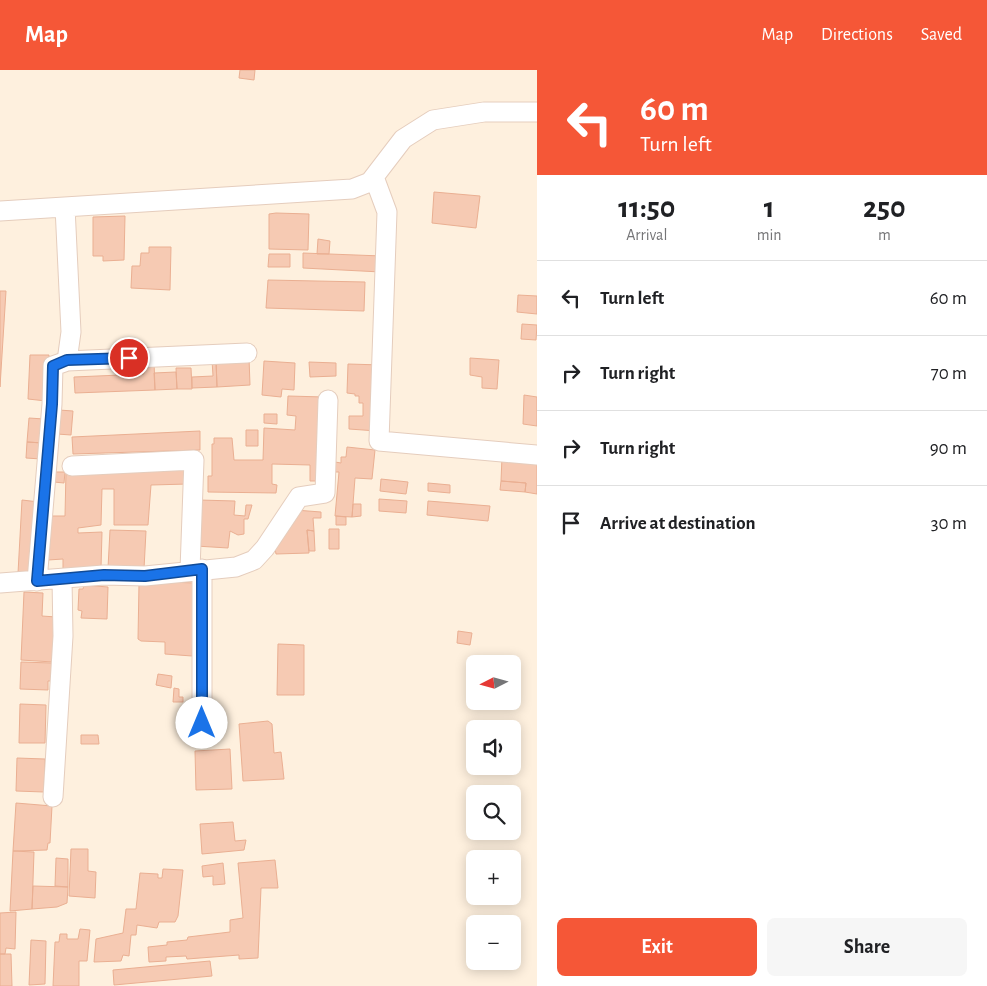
<!DOCTYPE html>
<meta charset="utf-8">
<style>
body{margin:0;font-family:"Alegreya Sans",sans-serif;background:#f6f6f6;color:#202124;height:100vh;display:flex;flex-direction:column;font-size:19px;white-space:nowrap}
*{box-sizing:border-box;margin:0}
p{font-size:16px;color:#757577}
.icon{flex:none;width:28px;height:28px;fill:none;stroke:currentColor;stroke-width:2;stroke-linecap:round;stroke-linejoin:round}
.map{position:relative;flex:1;overflow:hidden}
.drawer{display:flex;flex-direction:column;background:#fff;width:450px}
.drawer>*{flex:none}
.top-card{background:#f55737;color:#fff;overflow:hidden}
.needle{width:32px;rotate:264deg}
.fabs{position:absolute;left:466px;top:585px;display:grid;gap:10px}
.fabs a{display:grid;place-items:center;width:55px;height:55px;border-radius:8px;background:#fff;box-shadow:0 2px 12px #0003;font-size:25px}
.pin{position:absolute;display:grid;place-items:center;width:42px;height:42px;color:#fff;margin:-21px;border:2px solid #fff;border-radius:50%;box-shadow:0 1px 5px #0007}
.me{position:absolute;width:55px;margin:-28px;rotate:0deg;stroke-linejoin:round;filter:drop-shadow(0 0 4px #0008)}
.turn{display:flex;align-items:center;gap:18px;height:105px;padding:0 20px;font-size:22px}
.turn .icon{width:65px;height:65px;stroke-width:2.5}
.turn b{display:block;font-size:35px;line-height:42px}
.eta{display:flex;justify-content:space-evenly;align-items:center;height:85px;text-align:center}
.eta b{font-size:30px;font-weight:700;line-height:35px}
.cta{display:flex;gap:10px;margin-top:auto;padding:10px 20px}
.cta a{flex:1;height:58px;border-radius:8px;background:#f55737;color:#fff;font-size:20px;font-weight:700;line-height:58px;text-align:center}
.cta a+a{background:#f6f6f6;color:#202124}
ul{padding:0;list-style:none}
li{display:flex;align-items:center;gap:15px;height:75px;padding:0 20px;border-top:1px solid #e0e0e0}
li div{flex:1}
li b{display:block;font-size:19px}
li em{font-style:normal}
header{display:flex;align-items:center;gap:30px;box-sizing:border-box;height:70px;padding:0 25px;background:#f55737;color:#fff}
header strong{font-size:24px}
nav{display:flex;gap:28px;margin-inline-start:auto;font-size:18px}
main{display:flex;flex:1;min-height:0}
.map>svg:first-child{display:block}
.building{fill:#f6cab3;stroke:#eaaf92}
.lines{fill:none;stroke-linecap:round;stroke-linejoin:round}
.minor-casing{stroke:#e5cdbd;stroke-width:21}
.minor{stroke:#fff;stroke-width:19}
.route-casing{stroke:#114b97;stroke-width:12}
.route{stroke:#1a73e8;stroke-width:9}
</style>
<header>
<strong>Map</strong>
<nav><a>Map</a><a>Directions</a><a>Saved</a></nav>
</header>
<main>
<div class="map">
<svg width="537" height="916" viewBox="0 0 537 916">
<rect width="100%" height="100%" fill="#fef0de"/>
<path class="building" d="M240,0H255L254,10L239,8Z
M434,122L480,126L476,158L432,153Z
M276,143L309,144L308,180L269,179V144Z
M125,146L124,190L103,191V186H93V147Z
M318,169L330,171L329,184H317Z
M149,177H171L170,220L131,218L132,196H140L141,183H149Z
M303,183L382,186L381,202L303,198Z
M269,184H290V197H268Z
M268,210L365,212L364,241L266,238Z
M0,221H6L0,317Z
M518,225L537,226V244L517,242Z
M522,254L537,255L536,270L521,269Z
M30,285H49L46,331L28,329Z
M249,288L250,315L217,317L216,290Z
M470,288L499,290L497,319L482,318V307L470,305Z
M212,290H216L217,317L192,318V307L213,306Z
M143,291H154L155,320L75,323L74,307L144,304Z
M264,291L295,293L294,320L282,319L281,327L262,325Z
M309,292L336,293V306L310,307Z
M348,294L382,295L377,361L349,359V346H363V333H359V326H355V324L347,323Z
M176,298H191L192,319H177Z
M176,302L177,319L155,320L154,303Z
M524,325L537,327V356L523,354Z
M288,326L324,327L323,411H310V395L272,394V414L277,415L276,423L208,422V406H212V374H214V368H232L234,390H263L264,358L295,360L296,346L287,345Z
M59,340L73,341L71,365L57,364Z
M264,344H277V354L264,353Z
M29,348L44,349L43,373L27,372Z
M246,360H258V376H246Z
M200,361V380L73,384L72,367Z
M27,372L43,373L41,389L26,388Z
M347,377L375,380L372,409L355,408L352,447L335,446L339,402H335V392L341,393V387H346Z
M502,387L537,390V424L525,422L526,413L501,411Z
M188,399V414L151,415L148,455H114V419H102L101,455L78,458V463L102,462L101,498L63,501V489L48,490L50,446H65L66,401Z
M55,402H65L64,413L54,412Z
M381,409L408,412L406,424L380,421Z
M501,411L526,413L525,422L500,420Z
M428,413L450,415V423L428,421Z
M379,429L407,431L406,443L379,441Z
M22,430L39,432L32,503H18Z
M199,430L235,431L234,445L245,446L246,435H252L248,449H244V464L238,465L230,461L228,478L196,476Z
M428,431L490,436L488,451L427,445Z
M353,434H361V446L352,447Z
M295,440L321,442V448H313L314,461L307,460L309,483L276,484L274,473L281,472V462Z
M336,446L346,447V455H336Z
M329,459H339V479H329Z
M110,460L146,461L144,499L108,498Z
M307,460L314,461L315,481H309Z
M144,511L195,513L192,586L165,584V572L141,571L138,569L139,514Z
M84,515L108,517L107,549L81,548L82,541L78,540L79,519H83Z
M24,522L43,523L42,546L56,547L53,592L21,590Z
M458,561L472,563L470,575L457,573Z
M278,574L304,575V625H277Z
M21,592L52,593L51,611H48V620L20,619Z
M158,604L172,606L171,618L156,615Z
M174,618L179,619V627H183V632H173Z
M20,634L46,635L45,673H19Z
M268,651L272,654L274,683L281,682L284,709L243,711L239,654Z
M81,665H98L99,674H81Z
M230,679L232,719L196,720L195,681Z
M17,688L45,689L44,722L16,721Z
M16,733L52,736L50,773H48L47,780L13,781Z
M233,752L235,771L246,770L244,780L202,784L200,754Z
M71,779H88V801L96,802L95,828L69,826Z
M13,781L34,782L32,839L10,841Z
M56,788L68,789V817L55,816Z
M275,790L278,818H261L258,888L239,889V885L187,889L186,886L166,887V891L149,892L148,877L167,875V872L187,870L188,867L230,862V850L243,848L238,793Z
M223,793L225,814L213,815V806L203,807L202,796Z
M163,799L183,800L178,846L175,852H159L157,858L137,855L136,865H131L129,886L123,885L121,891L94,892L96,869L123,863L126,839H136L140,803L158,804V808H162Z
M33,816L68,817L67,833L57,837L32,839Z
M16,842L15,879L6,878L5,884H0V843Z
M80,859L90,860L87,891H79V916H53L55,872H59L60,864H67V869H78Z
M31,870L46,871L45,914L29,915Z
M0,884H11L12,916H0Z
M210,891L212,906L114,915L113,900Z"/>
<g class="lines">
<defs>
<path id="minor" d="M374,107L387,142L379,371L537,385
M65,137L71,262L67,291
M0,141L352,119L370,112L403,69L433,50L484,42H537
M72,396L194,390L190,500
M37,511L52,334L53,296L67,291L247,283
M0,513L104,505L145,506L236,497L254,490L265,478L299,427L325,423L328,330
M202,653V499
M53,727L63,566L62,509"/>
</defs>
<use href="#minor" class="minor-casing"/>
<use href="#minor" class="minor"/>
</g>
<g class="lines">
<defs>
<path id="route" d="M129,288L67,290L53,296L52,334L37,511L104,505L145,506L202,499V653"/>
</defs>
<use href="#route" class="route-casing"/>
<use href="#route" class="route"/>
</g>
</svg>
<div class="fabs">
<a><svg class="needle" viewBox="-14 -14 28 28"><path d="M0-13l5 13h-10z" fill="#e53935"/><path d="M0 13l5-13h-10z" fill="#757577"/></svg></a>
<a><svg class="icon" aria-label="sound" viewBox="0 0 24 24"><path d="M4 9h4l5-4v14l-5-4H4zM17 9q2 3 0 6"/></svg></a>
<a><svg class="icon" aria-label="search" viewBox="0 0 24 24"><circle cx="10" cy="10" r="6"/><path d="M15 15l6 6"/></svg></a>
<a>+</a>
<a>−</a>
</div>
<div class="pin" style="left:129px;top:288px;background:#d93025"><svg class="icon" aria-label="arrive" viewBox="0 0 24 24"><path d="M6 21V4h12l-3 4 3 4H6"/></svg></div>
<svg class="me" style="left:202px;top:653px" viewBox="-20 -20 40 40"><circle r="19" fill="#fff"/><path d="M0-13L10 11 0 6-10 11z" fill="#1a73e8"/></svg>
</div>
<section class="drawer">
<div class="top-card">
<div class="turn"><svg class="icon" aria-label="left" viewBox="0 0 24 24"><path d="M17 20v-9H6M10 6l-5 5 5 5"/></svg><div><b>60 m</b>Turn left</div></div>
</div>
<div class="eta">
<div><b>11:50</b><p>Arrival</p></div>
<div><b>1</b><p>min</p></div>
<div><b>250</b><p>m</p></div>
</div>
<ul>
<li><svg class="icon" aria-label="left" viewBox="0 0 24 24"><path d="M17 20v-9H6M10 6l-5 5 5 5"/></svg><div><b>Turn left</b></div><em>60 m</em></li>
<li><svg class="icon" aria-label="right" viewBox="0 0 24 24"><path d="M7 20v-9h11M14 6l5 5-5 5"/></svg><div><b>Turn right</b></div><em>70 m</em></li>
<li><svg class="icon" aria-label="right" viewBox="0 0 24 24"><path d="M7 20v-9h11M14 6l5 5-5 5"/></svg><div><b>Turn right</b></div><em>90 m</em></li>
<li><svg class="icon" aria-label="arrive" viewBox="0 0 24 24"><path d="M6 21V4h12l-3 4 3 4H6"/></svg><div><b>Arrive at destination</b></div><em>30 m</em></li>
</ul>
<div class="cta"><a>Exit</a><a>Share</a></div>
</section>
</main>
